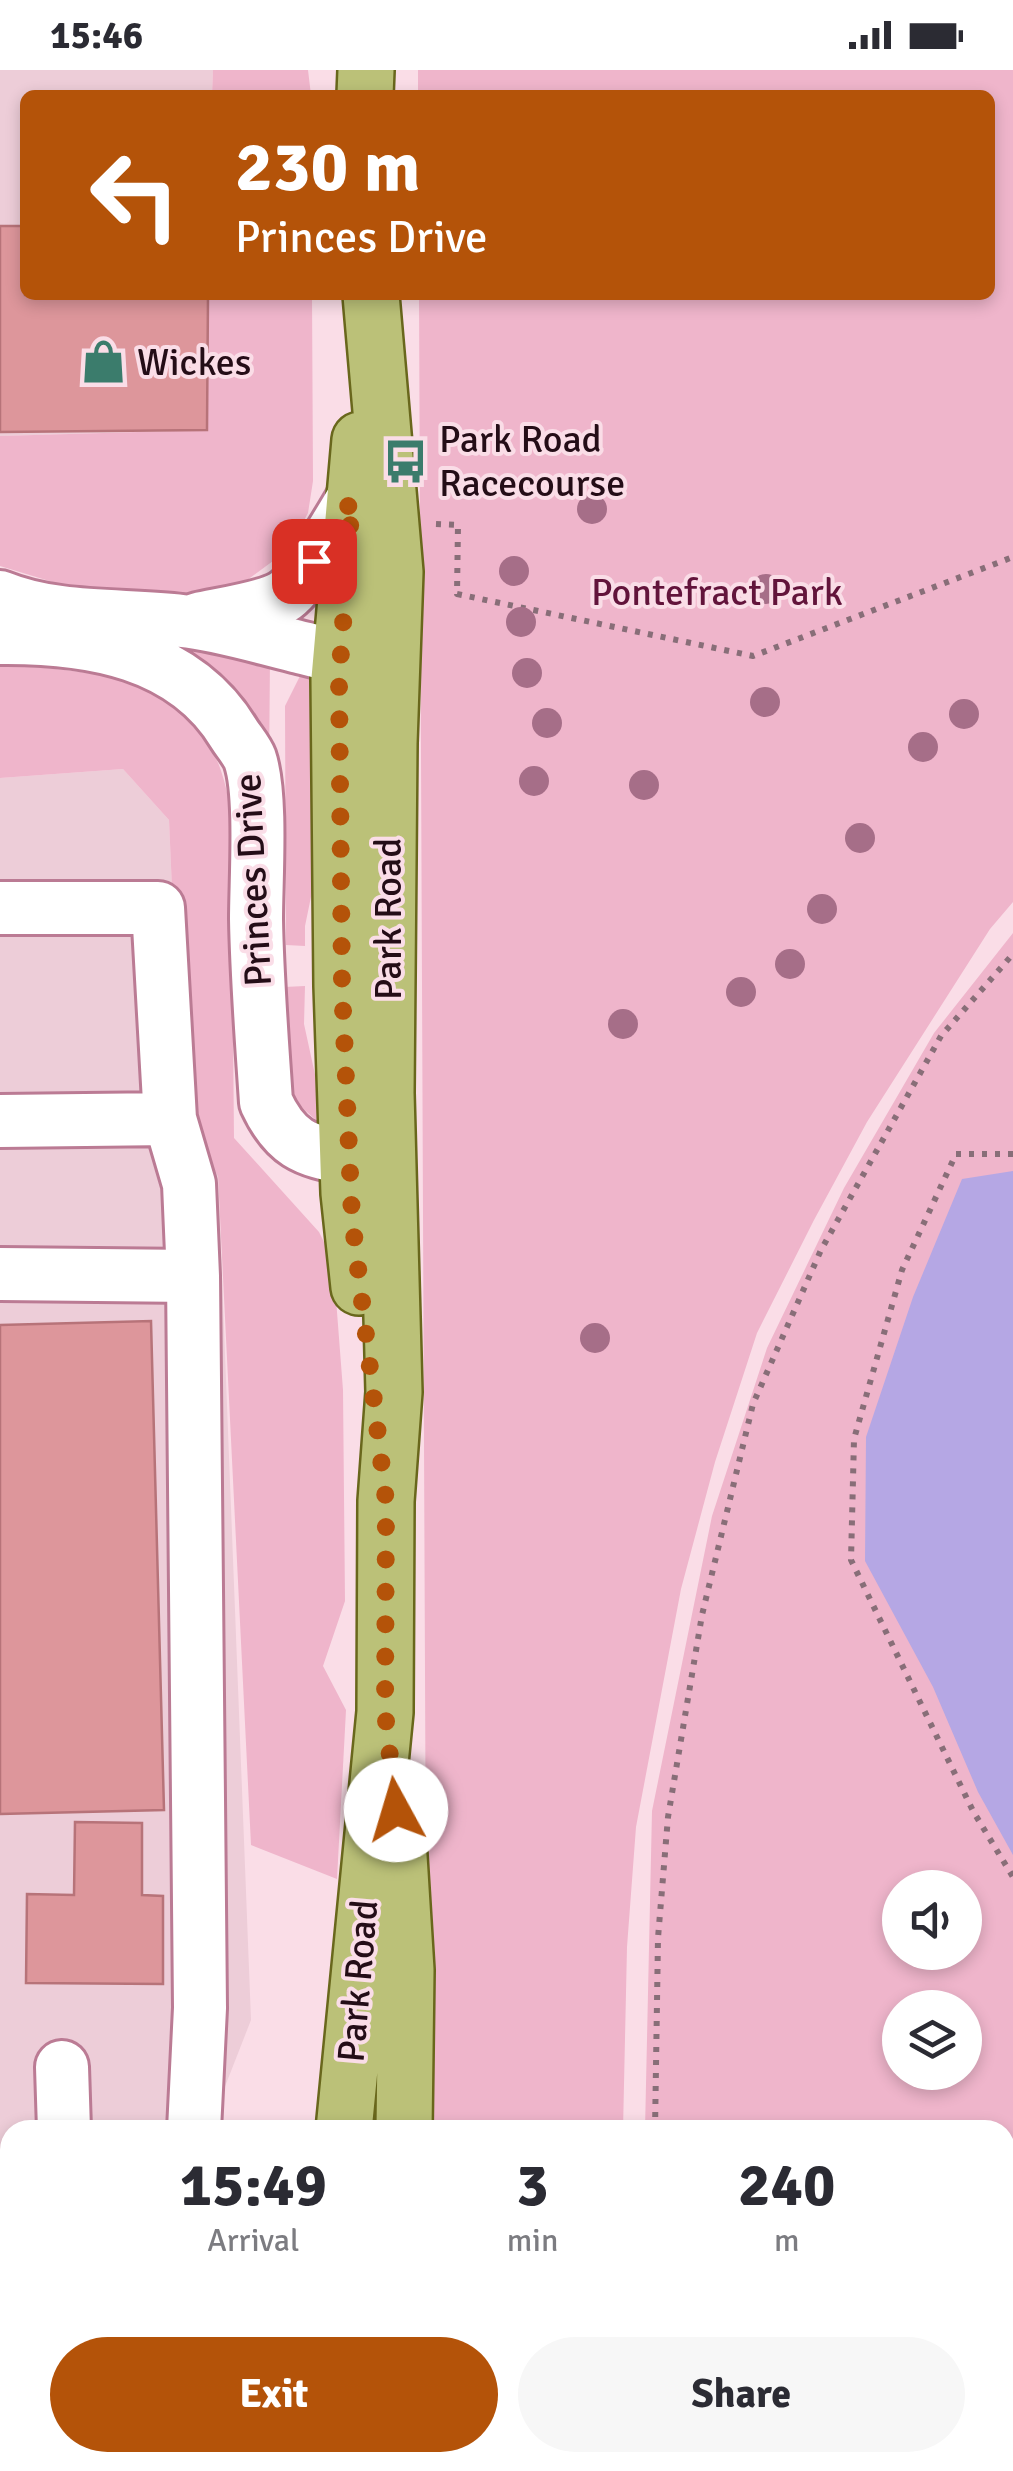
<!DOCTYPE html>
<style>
body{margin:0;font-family:Signika,sans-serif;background:#f7f7f7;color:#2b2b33;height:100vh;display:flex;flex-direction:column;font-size:38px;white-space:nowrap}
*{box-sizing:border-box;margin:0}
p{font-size:32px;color:#7c7c81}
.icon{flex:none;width:55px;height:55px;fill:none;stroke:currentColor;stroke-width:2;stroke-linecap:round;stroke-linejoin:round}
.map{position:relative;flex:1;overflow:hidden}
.sheet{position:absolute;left:0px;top:2050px;width:1015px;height:352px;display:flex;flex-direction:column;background:#fff;border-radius:30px 30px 0 0;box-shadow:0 5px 15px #0003}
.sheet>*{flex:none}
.hud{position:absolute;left:20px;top:20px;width:975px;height:210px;border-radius:15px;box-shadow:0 5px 15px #0003;background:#b45309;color:#fff;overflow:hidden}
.buttons{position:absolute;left:882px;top:1800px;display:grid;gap:20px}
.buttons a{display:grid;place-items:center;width:100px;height:100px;border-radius:50%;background:#fff;box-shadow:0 5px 15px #0003;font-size:50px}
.pin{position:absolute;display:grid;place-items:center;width:85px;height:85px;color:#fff;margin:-42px;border-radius:20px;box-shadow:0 5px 15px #0006}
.me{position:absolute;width:110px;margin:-55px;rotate:354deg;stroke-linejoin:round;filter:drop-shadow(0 0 8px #0008)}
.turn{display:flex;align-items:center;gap:35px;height:210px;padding:0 50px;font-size:45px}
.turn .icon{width:130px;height:130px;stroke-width:2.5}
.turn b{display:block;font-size:70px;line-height:85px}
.eta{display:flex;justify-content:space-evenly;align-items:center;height:170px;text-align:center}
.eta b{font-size:60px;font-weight:700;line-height:70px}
.button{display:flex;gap:20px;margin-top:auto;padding:20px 50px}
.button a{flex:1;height:115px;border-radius:60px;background:#b45309;color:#fff;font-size:40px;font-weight:700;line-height:115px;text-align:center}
.button a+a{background:#f7f7f7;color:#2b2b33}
.status{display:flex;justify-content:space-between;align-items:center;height:70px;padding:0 50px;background:#fff;direction:ltr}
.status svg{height:28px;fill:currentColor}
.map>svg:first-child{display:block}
.built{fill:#edcdd8}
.green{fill:#efb5cb;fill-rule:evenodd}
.water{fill:#b5a7e4}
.building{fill:#dd969b;stroke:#b77379;stroke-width:2.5}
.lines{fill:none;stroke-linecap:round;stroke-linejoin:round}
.minor-casing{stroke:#bb7b94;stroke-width:58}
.major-casing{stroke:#69671c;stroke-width:60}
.path{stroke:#886e78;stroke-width:6;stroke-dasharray:5 8;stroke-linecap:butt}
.minor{stroke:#fff;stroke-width:52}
.major{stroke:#bbc178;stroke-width:55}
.tree{fill:#a66e88}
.route{stroke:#b45309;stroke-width:18;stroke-dasharray:0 32.4}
.labels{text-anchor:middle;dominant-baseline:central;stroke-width:8;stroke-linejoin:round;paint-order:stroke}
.poi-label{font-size:38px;fill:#240d17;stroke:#fadde7;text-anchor:start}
.park-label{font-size:38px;fill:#62143b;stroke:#fadde7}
.street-label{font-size:38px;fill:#240d17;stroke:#fadde7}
</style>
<div class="status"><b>15:46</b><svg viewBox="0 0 49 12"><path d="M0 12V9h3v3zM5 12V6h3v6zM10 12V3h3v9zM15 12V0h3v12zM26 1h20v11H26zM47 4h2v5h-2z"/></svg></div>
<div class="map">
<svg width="1013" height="2401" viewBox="0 0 1013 2401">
<rect width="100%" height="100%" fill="#fadde7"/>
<path class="built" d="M0,0H213L212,25H25V225H208L207,360L0,366Z
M123,699L169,750L182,1048L218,1105L251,1950L208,2060H10V2392L79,2393L75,2401H0V708Z"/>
<path class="green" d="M213,0H308L311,25H212Z
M418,0H1013V832L990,859L867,1052L814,1150L757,1263L715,1392L681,1519L636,1757L627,1877L623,2060H427L419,225H990V25H418Z
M208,225H312L313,411L308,443L293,471L273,491L239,516L191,524L69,517L0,496V366L207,360Z
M159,569L270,586L269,705Z
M0,595C114,602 213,608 231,745L234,1068L319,1162L333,1190L343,1320L345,1531L323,1596L346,1640L337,1809L251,1775L218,1106L182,1048L169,750L123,699L0,708Z
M305,596L320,600L319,788L305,856V876L286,875L285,636Z
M1013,863V2401H638V2392H1005V2060H645L652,1741L712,1446L767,1278L844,1118L934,963ZM900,1818H965V1882H900ZM900,1938H965V2002H900Z
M305,916L304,954L324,1046L317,1051L289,1026L284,917Z
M623,2392V2401H428V2393Z"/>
<path class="water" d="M1013,1101V1785L978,1722L933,1617L865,1491L866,1367L913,1227L962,1109Z"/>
<path class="building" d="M0,156H25V225H208L207,360L0,362Z
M151,1251L164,1740L0,1744V1255Z
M75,1752L142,1753V1825L163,1826V1914L26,1913L27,1824L74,1825Z"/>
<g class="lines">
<defs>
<path id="minor" d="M0,527C56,550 123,544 182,551C220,555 258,567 295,576C326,584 354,588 375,616
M198,549C220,544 264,538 283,527C302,516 339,452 352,430
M0,568C88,567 185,582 234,664C239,672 247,681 250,689C262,724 256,810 256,849C257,910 262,971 266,1032C285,1073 304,1081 348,1088
M0,838H158L170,1049L189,1114L193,1206
M0,1051L170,1049
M0,1204L193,1206L200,1938L194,2060
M62,1997L64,2060
M86,2392L92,2401
M148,2392L162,2401
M0,2398V2401
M350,2401L351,2392"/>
<path id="major" d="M365,25L366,0
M359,1217L349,1123L342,916L339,609L360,370
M398,1770L406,1900L404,2060
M344,2060L385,1642L386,1431L394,1322L386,1023L389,673L395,502L371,225
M297,2401L298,2392
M402,2401V2392"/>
</defs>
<use href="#minor" class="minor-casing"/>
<use href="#major" class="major-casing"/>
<path class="path" d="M436,454L458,455L457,524L753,586L1013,487
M1013,1084H956L902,1200L854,1369L851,1490L973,1741L1013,1807
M655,2060L658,1868L668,1747L702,1545L753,1334L821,1180L941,966L1013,884
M646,2401L647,2392"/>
<use href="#minor" class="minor"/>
<use href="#major" class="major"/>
</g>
<g class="tree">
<circle cx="592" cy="439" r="15"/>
<circle cx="514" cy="501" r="15"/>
<circle cx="766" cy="519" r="15"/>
<circle cx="521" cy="552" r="15"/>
<circle cx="527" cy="603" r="15"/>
<circle cx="765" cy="632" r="15"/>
<circle cx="964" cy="644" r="15"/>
<circle cx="547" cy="653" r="15"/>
<circle cx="923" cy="677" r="15"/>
<circle cx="534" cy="711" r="15"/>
<circle cx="644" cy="715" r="15"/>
<circle cx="860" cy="768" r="15"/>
<circle cx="822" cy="839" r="15"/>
<circle cx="790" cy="894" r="15"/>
<circle cx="741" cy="922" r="15"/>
<circle cx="623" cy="954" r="15"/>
<circle cx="595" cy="1268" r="15"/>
</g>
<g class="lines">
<path class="route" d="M314,491L352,430L339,610L342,916L352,1148L386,1431L385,1642L396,1740"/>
</g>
<defs>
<symbol id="shop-bare" viewBox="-9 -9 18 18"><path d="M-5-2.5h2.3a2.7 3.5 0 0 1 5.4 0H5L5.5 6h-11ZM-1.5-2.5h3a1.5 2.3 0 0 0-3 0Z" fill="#3b7c6c" stroke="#fadde7" stroke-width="2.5" paint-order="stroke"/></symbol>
<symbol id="bus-bare" viewBox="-9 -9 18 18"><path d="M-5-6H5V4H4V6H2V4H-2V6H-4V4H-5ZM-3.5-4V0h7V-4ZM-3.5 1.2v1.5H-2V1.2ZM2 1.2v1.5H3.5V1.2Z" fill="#3b7c6c" stroke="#fadde7" stroke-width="2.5" paint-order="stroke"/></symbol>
</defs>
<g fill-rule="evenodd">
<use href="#shop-bare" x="72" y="260" width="63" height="63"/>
<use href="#bus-bare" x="374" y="360" width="63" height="63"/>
</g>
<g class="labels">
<g class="poi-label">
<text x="137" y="292">Wickes</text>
<text x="439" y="369">Park Road<tspan x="439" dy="44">Racecourse</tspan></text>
</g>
<g class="park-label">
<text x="717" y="522">Pontefract Park</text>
</g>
<g class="street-label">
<text transform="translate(253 810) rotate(-93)">Princes Drive</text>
<text transform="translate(388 849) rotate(-90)">Park Road</text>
<text transform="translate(358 1911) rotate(-85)">Park Road</text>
</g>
</g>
</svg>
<div class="buttons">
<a><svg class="icon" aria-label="sound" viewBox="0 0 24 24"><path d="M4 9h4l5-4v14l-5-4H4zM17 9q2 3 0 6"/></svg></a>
<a><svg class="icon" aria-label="layers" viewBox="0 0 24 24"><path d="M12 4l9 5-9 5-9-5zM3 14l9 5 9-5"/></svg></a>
</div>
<div class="pin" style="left:314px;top:491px;background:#d93025"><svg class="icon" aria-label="arrive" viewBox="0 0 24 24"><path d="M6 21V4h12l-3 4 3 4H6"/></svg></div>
<svg class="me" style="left:396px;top:1740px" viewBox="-20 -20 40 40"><circle r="19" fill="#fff"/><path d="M0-13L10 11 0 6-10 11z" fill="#b45309"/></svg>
<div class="hud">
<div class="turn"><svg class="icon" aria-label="left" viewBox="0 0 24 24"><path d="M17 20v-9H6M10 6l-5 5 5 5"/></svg><div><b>230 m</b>Princes Drive</div></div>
</div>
<section class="sheet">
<div class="eta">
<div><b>15:49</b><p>Arrival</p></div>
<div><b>3</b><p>min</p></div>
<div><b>240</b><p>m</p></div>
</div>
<div class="button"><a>Exit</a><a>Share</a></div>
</section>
</div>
